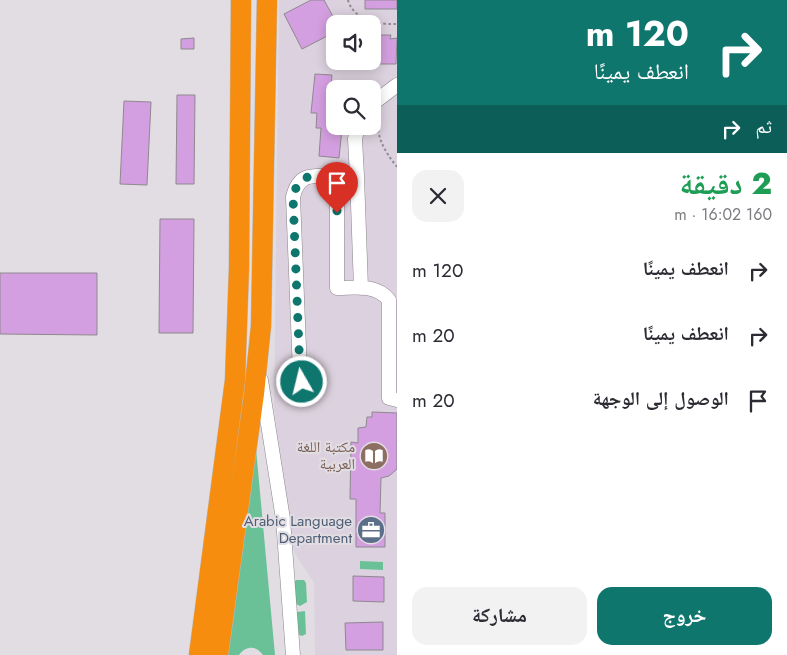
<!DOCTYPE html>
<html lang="ar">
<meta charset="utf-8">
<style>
body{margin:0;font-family:Jost,"Noto Naskh Arabic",sans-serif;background:#f2f2f3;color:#2b2b33;direction:rtl;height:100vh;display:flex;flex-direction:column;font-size:19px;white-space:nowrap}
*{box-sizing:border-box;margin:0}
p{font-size:16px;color:#7c7c81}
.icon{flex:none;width:28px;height:28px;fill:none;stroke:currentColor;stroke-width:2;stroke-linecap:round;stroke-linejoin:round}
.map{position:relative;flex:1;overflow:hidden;direction:ltr}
.panel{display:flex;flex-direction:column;background:#fff;width:390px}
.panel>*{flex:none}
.banner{background:#0f766e;color:#fff;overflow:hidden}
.fabs{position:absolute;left:326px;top:15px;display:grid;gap:10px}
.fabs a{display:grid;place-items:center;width:55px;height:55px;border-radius:10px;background:#fff;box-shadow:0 2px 12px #0003;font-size:25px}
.pin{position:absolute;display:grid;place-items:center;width:42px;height:42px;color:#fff;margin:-51px -21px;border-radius:50% 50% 50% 0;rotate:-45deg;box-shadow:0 0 5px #0007}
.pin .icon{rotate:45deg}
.me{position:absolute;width:55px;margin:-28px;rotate:352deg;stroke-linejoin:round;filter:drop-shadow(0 0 4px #0008)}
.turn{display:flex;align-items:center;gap:18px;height:105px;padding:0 15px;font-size:22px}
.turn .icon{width:65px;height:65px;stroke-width:2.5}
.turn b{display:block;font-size:35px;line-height:42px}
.then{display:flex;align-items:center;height:48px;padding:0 15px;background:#0003;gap:10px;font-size:19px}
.round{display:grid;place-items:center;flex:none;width:52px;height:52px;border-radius:15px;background:#f2f2f3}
.head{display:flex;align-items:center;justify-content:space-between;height:85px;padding:0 15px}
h1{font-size:30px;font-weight:800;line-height:38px;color:#1e9e55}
.button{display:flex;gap:10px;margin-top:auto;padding:10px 15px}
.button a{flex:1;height:58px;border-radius:15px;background:#0f766e;color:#fff;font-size:20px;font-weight:800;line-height:58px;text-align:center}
.button a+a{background:#f2f2f3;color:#2b2b33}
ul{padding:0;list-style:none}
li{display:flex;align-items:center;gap:15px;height:65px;padding:0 15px}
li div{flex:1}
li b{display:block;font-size:19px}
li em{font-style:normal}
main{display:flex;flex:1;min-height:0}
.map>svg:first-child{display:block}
.built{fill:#dcd1de;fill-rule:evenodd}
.green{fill:#6bc197}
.building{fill:#d49fe0;stroke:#8d898e}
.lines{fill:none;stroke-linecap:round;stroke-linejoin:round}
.minor-casing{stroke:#8a858b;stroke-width:15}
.highway-casing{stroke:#bdbcbd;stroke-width:21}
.path{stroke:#8f8b90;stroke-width:2;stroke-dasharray:2.5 2.5;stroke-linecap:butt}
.minor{stroke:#fff;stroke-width:14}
.highway{stroke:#f78d0e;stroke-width:20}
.route{stroke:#0f766e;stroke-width:9;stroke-dasharray:0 16.2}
.labels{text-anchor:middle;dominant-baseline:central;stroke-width:4;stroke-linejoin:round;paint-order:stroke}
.education-label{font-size:15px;fill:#785e54;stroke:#e2dde3;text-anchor:end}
.service-label{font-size:15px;fill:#4e5e75;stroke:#e2dde3;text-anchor:end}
</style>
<main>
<section class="panel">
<div class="banner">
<div class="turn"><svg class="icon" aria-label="right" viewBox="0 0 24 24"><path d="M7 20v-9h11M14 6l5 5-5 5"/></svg><div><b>120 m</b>انعطف يمينًا</div></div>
<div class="then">ثم<svg class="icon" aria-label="right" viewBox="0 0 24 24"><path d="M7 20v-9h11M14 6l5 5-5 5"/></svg></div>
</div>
<div class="head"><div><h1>2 دقيقة</h1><p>160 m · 16:02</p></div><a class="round"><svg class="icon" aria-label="close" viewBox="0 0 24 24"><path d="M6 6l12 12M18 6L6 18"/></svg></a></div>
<ul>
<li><svg class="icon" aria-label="right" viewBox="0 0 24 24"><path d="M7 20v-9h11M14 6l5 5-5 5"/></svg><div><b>انعطف يمينًا</b></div><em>120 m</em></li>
<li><svg class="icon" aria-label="right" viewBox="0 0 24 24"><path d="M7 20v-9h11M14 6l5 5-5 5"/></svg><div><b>انعطف يمينًا</b></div><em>20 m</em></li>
<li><svg class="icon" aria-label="arrive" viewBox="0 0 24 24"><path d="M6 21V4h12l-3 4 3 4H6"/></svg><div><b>الوصول إلى الوجهة</b></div><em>20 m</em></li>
</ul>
<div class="button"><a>خروج</a><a>مشاركة</a></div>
</section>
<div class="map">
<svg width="397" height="655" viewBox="0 0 397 655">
<rect width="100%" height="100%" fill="#e2dde3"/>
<path class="built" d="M279,0H397V655H315L314,583L294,552L274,408ZM335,24H372V61H335ZM335,89H372V126H335Z"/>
<path class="green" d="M256,449L275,655H263C256,645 246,646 239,655H226Z
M360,561L383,562V570L360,569Z
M296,580H304L306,583L307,602L300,606L294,603L293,583Z
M305,611L306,634L302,636L297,634L296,614L297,612Z"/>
<path class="building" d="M311,0H324L335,20V32L302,49L284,14Z
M365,0H397V9H365Z
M372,35H391L390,39L397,38L396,64H372Z
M194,38V49H181V39Z
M315,74L332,75L329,111L335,112V126L336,128L342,129L339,158L319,156L321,128H316L317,113H311Z
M177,95H195L194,184H176Z
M124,101L151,102L147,185L120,184Z
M160,219H194L193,333H159Z
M0,273H97V335L0,334Z
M372,412L397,413V469L389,476L381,478L380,513H385V547H356V499H350L351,442L358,443V428L366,427L367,417H372Z
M353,576L384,577V602L353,601Z
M383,622V650H346L345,623Z"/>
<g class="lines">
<defs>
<path id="minor" d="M372,104L397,85
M357,176L355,139L358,126
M361,288L357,176H337V288C356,288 376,284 389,300V398L397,400
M261,380L283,519L293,655
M313,387L302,382L300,373L293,197C299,171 315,176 337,176"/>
<path id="highway" d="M199,655L235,380L239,268L241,0
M218,655L254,394L261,326L267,0"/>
</defs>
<use href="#minor" class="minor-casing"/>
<use href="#highway" class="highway-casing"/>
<path class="path" d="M348,0C353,20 380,25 397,24
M377,115C377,138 383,149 397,167"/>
<use href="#minor" class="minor"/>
<use href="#highway" class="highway"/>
</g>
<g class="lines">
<path class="route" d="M302,382L300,373L293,197C299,171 315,176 337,176V213"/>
</g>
<defs>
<symbol id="library-disc" viewBox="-11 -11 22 22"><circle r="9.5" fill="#8d6e63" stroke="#e2dde3"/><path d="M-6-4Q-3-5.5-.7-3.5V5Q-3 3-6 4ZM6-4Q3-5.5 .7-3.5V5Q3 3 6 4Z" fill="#fff"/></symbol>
<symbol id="office-disc" viewBox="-11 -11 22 22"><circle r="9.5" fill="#5c6f8a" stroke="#e2dde3"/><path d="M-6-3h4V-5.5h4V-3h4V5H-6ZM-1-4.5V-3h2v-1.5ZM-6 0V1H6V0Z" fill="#fff"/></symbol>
</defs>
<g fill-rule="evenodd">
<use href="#library-disc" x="358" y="440" width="32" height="32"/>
<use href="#office-disc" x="355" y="514" width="32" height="32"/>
</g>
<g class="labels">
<g class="education-label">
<text x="355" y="447">مكتبة اللغة<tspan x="355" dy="17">العربية</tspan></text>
</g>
<g class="service-label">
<text x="352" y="521">Arabic Language<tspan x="352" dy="17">Department</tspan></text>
</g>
</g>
</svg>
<div class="fabs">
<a><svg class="icon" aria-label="sound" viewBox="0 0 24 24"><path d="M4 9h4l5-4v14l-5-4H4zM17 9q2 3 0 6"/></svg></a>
<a><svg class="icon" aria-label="search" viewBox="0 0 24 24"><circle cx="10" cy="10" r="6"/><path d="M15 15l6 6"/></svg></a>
</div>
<div class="pin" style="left:337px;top:213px;background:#d93025"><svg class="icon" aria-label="arrive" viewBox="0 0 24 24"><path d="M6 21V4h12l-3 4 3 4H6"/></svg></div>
<svg class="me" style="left:302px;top:382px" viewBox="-20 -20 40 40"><circle r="17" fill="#0f766e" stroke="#fff" stroke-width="3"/><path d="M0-11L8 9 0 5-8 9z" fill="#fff"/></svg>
</div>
</main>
